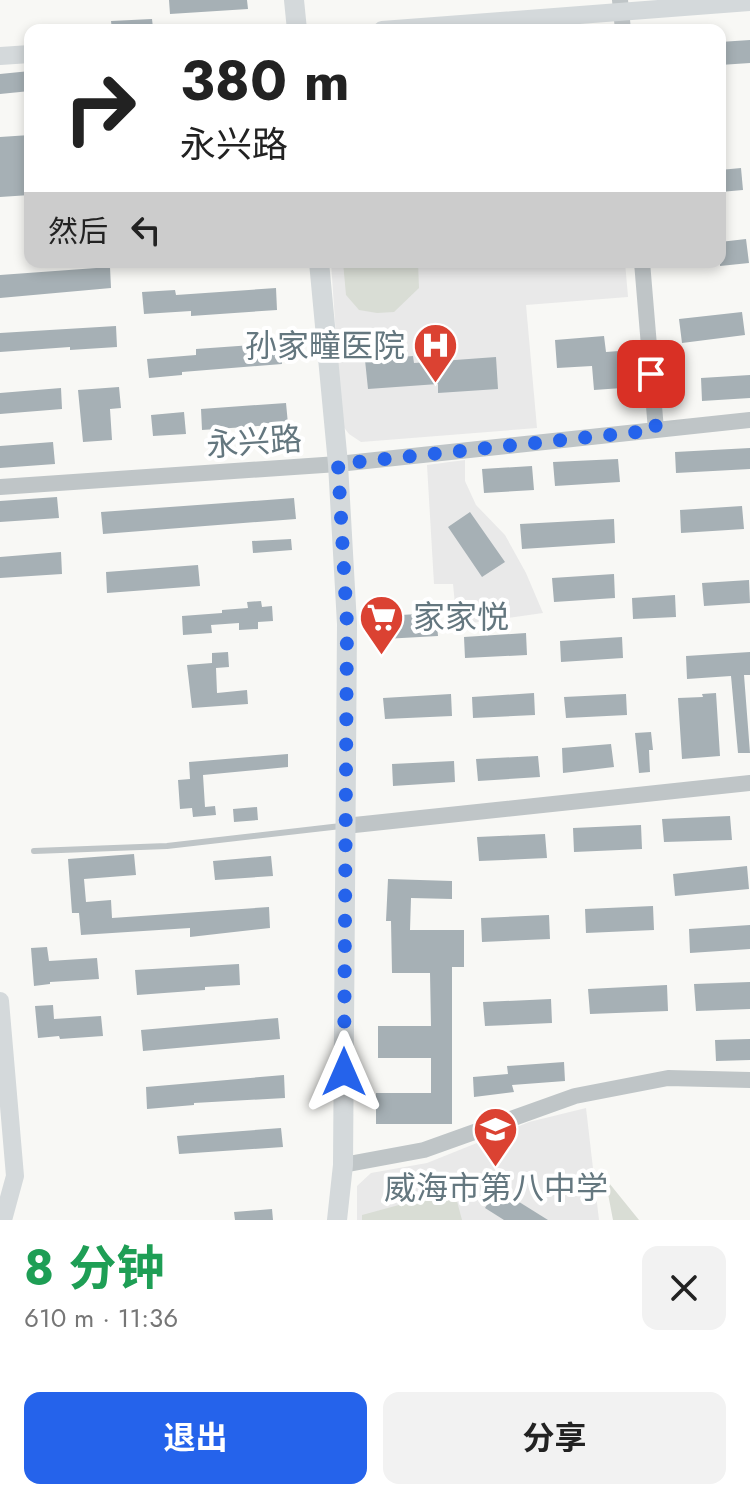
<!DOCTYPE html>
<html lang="zh">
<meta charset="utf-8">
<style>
body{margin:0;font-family:Jost,"Noto Sans SC",sans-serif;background:#f2f2f2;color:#222;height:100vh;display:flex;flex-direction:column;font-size:30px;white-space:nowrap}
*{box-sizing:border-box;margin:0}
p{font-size:26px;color:#767676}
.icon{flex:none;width:44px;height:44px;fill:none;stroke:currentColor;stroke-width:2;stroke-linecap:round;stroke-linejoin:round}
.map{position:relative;height:1220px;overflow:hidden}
.sheet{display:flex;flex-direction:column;background:#fff;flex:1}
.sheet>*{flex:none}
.banner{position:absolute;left:24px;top:24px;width:702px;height:244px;border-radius:16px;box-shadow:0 4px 12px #0003;background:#fff;color:#222;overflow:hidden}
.pin{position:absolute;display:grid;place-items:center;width:68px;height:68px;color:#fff;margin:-34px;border-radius:16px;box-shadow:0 4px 12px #0006}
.me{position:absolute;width:88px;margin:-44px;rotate:0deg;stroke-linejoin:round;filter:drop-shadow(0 0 6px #0008)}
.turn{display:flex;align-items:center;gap:28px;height:168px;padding:0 24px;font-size:36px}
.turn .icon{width:104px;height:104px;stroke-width:2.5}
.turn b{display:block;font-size:56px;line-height:68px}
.then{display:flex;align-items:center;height:76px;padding:0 24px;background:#0003;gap:16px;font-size:30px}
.round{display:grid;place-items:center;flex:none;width:84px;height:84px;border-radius:16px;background:#f2f2f2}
.overview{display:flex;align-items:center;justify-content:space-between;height:136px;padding:0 24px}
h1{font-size:48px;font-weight:700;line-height:60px;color:#1e9e55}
.primary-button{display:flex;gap:16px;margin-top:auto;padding:16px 24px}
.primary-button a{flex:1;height:92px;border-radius:16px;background:#2563eb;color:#fff;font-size:32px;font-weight:700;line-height:92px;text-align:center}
.primary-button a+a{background:#f2f2f2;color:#222}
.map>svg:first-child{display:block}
.built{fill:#e9e9e9}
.green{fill:#d9ddd5}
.building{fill:#a6b0b5}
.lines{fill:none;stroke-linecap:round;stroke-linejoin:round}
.service{stroke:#bfc5c7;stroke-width:6}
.tertiary{stroke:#bfc5c7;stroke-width:16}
.secondary{stroke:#d4d9db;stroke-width:18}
.primary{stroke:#d4d9db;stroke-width:20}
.route{stroke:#2563eb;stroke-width:14;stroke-dasharray:0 25.2}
.labels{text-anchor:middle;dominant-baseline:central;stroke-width:8;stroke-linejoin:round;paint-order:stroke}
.poi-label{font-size:32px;fill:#64777f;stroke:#fff;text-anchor:end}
.street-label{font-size:32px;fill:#64777f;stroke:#fff}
</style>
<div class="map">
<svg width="750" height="1220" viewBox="0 0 750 1220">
<rect width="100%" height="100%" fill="#f8f8f5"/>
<path class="built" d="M331,262H625L628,297L526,305L537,428L361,442L349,434L342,425Z
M465,460V481L476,505L505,535L526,573L543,613L457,625L453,584H434L427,465Z
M586,1108L599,1220H357V1186L371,1173L427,1163L529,1122Z"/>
<path class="green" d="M343,262H418L419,288L394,312L377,313L359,310L346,295Z
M605,1178L639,1220H613Z
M454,1190L462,1220H362V1215Z"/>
<path class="building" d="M169,0H247L248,9L170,14Z
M152,19L153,28L112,30L111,21Z
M750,40V63L720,65V42Z
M30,71V91L0,94V74Z
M30,135V195L0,197V137Z
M741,168L743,190L720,192V170Z
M746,239L749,263L720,266V242Z
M110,267L111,288L0,298V275Z
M276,288L277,310L191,316V311L144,314L142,292L175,290L176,295Z
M742,312L745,335L682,343L679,319Z
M116,326L117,347L70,350V347L0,352V333Z
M604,336L606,352L619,351L622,388L594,390L592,366L557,368L555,340Z
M280,343L282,364L182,372V375L149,378L147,359L196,355V349Z
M413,356L414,363L496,357L498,389L438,393V384L368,389L365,360Z
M750,375V398L702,401L701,378Z
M119,387L121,408L110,409L112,440L83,442L78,390Z
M61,388L62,409L0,414V393Z
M286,403L288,424L202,430L201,409Z
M184,412L186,434L153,436L151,415Z
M53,442L55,464L0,468V446Z
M750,448V469L676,473L675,452Z
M618,459L620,482L555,486L553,462Z
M532,466L534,490L484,493L482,469Z
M57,497L59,518L0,522V501Z
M294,498L296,519L103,534L101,512Z
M742,506L744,529L681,533L680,510Z
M470,512L505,562L482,577L448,527Z
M614,519L615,543L522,549L520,524Z
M291,539L292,550L253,553L252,541Z
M61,552L62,574L0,578V557Z
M198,565L200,586L107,593L106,572Z
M614,574L615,598L554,602L552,578Z
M749,580L750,603L704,606L702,583Z
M675,595L676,617L633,619L632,598Z
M261,601L262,607L272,606L273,621L258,622V629L239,630V623L211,625L212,633L183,635L182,616L222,613V610L248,608L247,602Z
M436,613L438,636L384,639L383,616Z
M526,633L527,655L465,658L464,637Z
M622,637L623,658L561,662L560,641Z
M228,652L229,667L216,668L217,693L247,690L248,704L192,708L187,665L212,663V653Z
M750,652V675H744L750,753H738L731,676L687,679L686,656Z
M534,693L535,715L473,718L472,697Z
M716,693L720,756L682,759L678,698L703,697L702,694Z
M451,694L452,716L385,719L383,698Z
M626,694L627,715L566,718L564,697Z
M651,732L653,750H649L650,772L639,773L635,733Z
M611,744L614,767L563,773L562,748Z
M288,754V767L203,775L205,807L215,806L216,815L193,817L192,808L180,809L178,780L190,779L189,762Z
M538,756L540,777L478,781L476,759Z
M454,761L455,782L393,786L392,764Z
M257,807L258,820L234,822L233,809Z
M730,816L732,840L664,842L662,819Z
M641,825L642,849L574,852L573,828Z
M545,834L547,858L479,861L477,837Z
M134,854L136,875L84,879L86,902L111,900L112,918L269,907L270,928L190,937V928L81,935L79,913H72L68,859Z
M271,856L273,876L215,880L213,861Z
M747,866L749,889L675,896L673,874Z
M388,879L452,881V899L411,898L410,930H464V967H452V1124H376V1093H431V1058H378V1026H431L430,973H392L391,921H386Z
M653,906L654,930L586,933L585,909Z
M549,915L550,939L482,942L481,918Z
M750,925V949L690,953L689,929Z
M47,947L49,961L97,958L99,979L50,982V984L34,986L31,948Z
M239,964L240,985L205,987V990L137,995L135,970Z
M750,982V1009L696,1011L694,984Z
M667,985L668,1011L590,1014L588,989Z
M551,999L552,1023L485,1026L483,1002Z
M53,1005L54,1019L101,1016L103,1036L60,1039L59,1036L38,1038L35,1006Z
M278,1018L280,1039L143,1051L141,1030Z
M750,1039V1060L716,1061L715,1040Z
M564,1062L565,1081L512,1085L514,1092L474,1097L473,1077L508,1074L507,1066Z
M284,1075L285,1098L194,1103V1105L147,1109L146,1087Z
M281,1128L283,1147L179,1154L177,1136Z
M497,1188L548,1220H504L485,1208Z
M272,1209L273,1220H235L234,1212Z"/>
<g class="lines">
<path class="service" d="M34,851L167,846L341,826"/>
<path class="tertiary" d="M620,0L623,30
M642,262L656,430
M0,487L338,464L750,420
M345,826L750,783
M343,1165L424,1150L575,1096L668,1078L750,1080"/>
<path class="secondary" d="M382,30L750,2
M0,56L30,54
M0,1001L15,1176L3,1220"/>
<path class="primary" d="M294,0L297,30
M319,262L338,464L347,624L343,1165L337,1220"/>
</g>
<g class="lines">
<path class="route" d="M344,1072L347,624L338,464L656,430L651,374"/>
</g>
<defs>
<symbol id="hospital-pin" viewBox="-11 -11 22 30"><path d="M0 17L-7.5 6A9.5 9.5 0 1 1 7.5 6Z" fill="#db4232" stroke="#fff"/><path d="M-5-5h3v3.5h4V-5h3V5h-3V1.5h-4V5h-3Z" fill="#fff"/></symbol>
<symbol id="supermarket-pin" viewBox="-11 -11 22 30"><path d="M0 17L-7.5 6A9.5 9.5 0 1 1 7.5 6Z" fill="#db4232" stroke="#fff"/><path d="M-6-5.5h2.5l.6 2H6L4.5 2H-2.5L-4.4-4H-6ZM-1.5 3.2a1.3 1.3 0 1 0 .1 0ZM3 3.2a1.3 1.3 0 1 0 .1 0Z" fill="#fff"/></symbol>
<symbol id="school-pin" viewBox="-11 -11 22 30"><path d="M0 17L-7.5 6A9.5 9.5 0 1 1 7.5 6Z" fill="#db4232" stroke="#fff"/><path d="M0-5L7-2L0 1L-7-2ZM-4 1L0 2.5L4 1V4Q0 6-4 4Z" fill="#fff"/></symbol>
</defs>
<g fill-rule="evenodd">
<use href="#hospital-pin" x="410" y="320" width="51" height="69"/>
<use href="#supermarket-pin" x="356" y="592" width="51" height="69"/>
<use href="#school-pin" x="470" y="1104" width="51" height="69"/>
</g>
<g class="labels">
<g class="poi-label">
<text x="405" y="346">孙家疃医院</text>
<text x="413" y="617" text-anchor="start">家家悦</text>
<text x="496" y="1188" text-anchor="middle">威海市第八中学</text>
</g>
<g class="street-label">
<text transform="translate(254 442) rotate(-4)">永兴路</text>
</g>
</g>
</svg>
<div class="pin" style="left:651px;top:374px;background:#d93025"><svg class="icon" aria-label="arrive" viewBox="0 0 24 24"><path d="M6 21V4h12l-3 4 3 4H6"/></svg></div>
<svg class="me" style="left:344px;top:1072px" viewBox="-20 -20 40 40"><path d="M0-17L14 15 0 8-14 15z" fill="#2563eb" stroke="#fff" stroke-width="4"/></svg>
<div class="banner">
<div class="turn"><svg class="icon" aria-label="right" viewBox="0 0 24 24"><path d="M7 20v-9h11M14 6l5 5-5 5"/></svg><div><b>380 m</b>永兴路</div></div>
<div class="then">然后<svg class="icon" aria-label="left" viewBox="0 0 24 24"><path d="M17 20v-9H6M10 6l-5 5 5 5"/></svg></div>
</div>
</div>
<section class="sheet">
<div class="overview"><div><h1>8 分钟</h1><p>610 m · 11:36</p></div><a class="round"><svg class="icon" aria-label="close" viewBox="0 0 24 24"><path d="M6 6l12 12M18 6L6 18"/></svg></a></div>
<div class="primary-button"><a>退出</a><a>分享</a></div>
</section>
